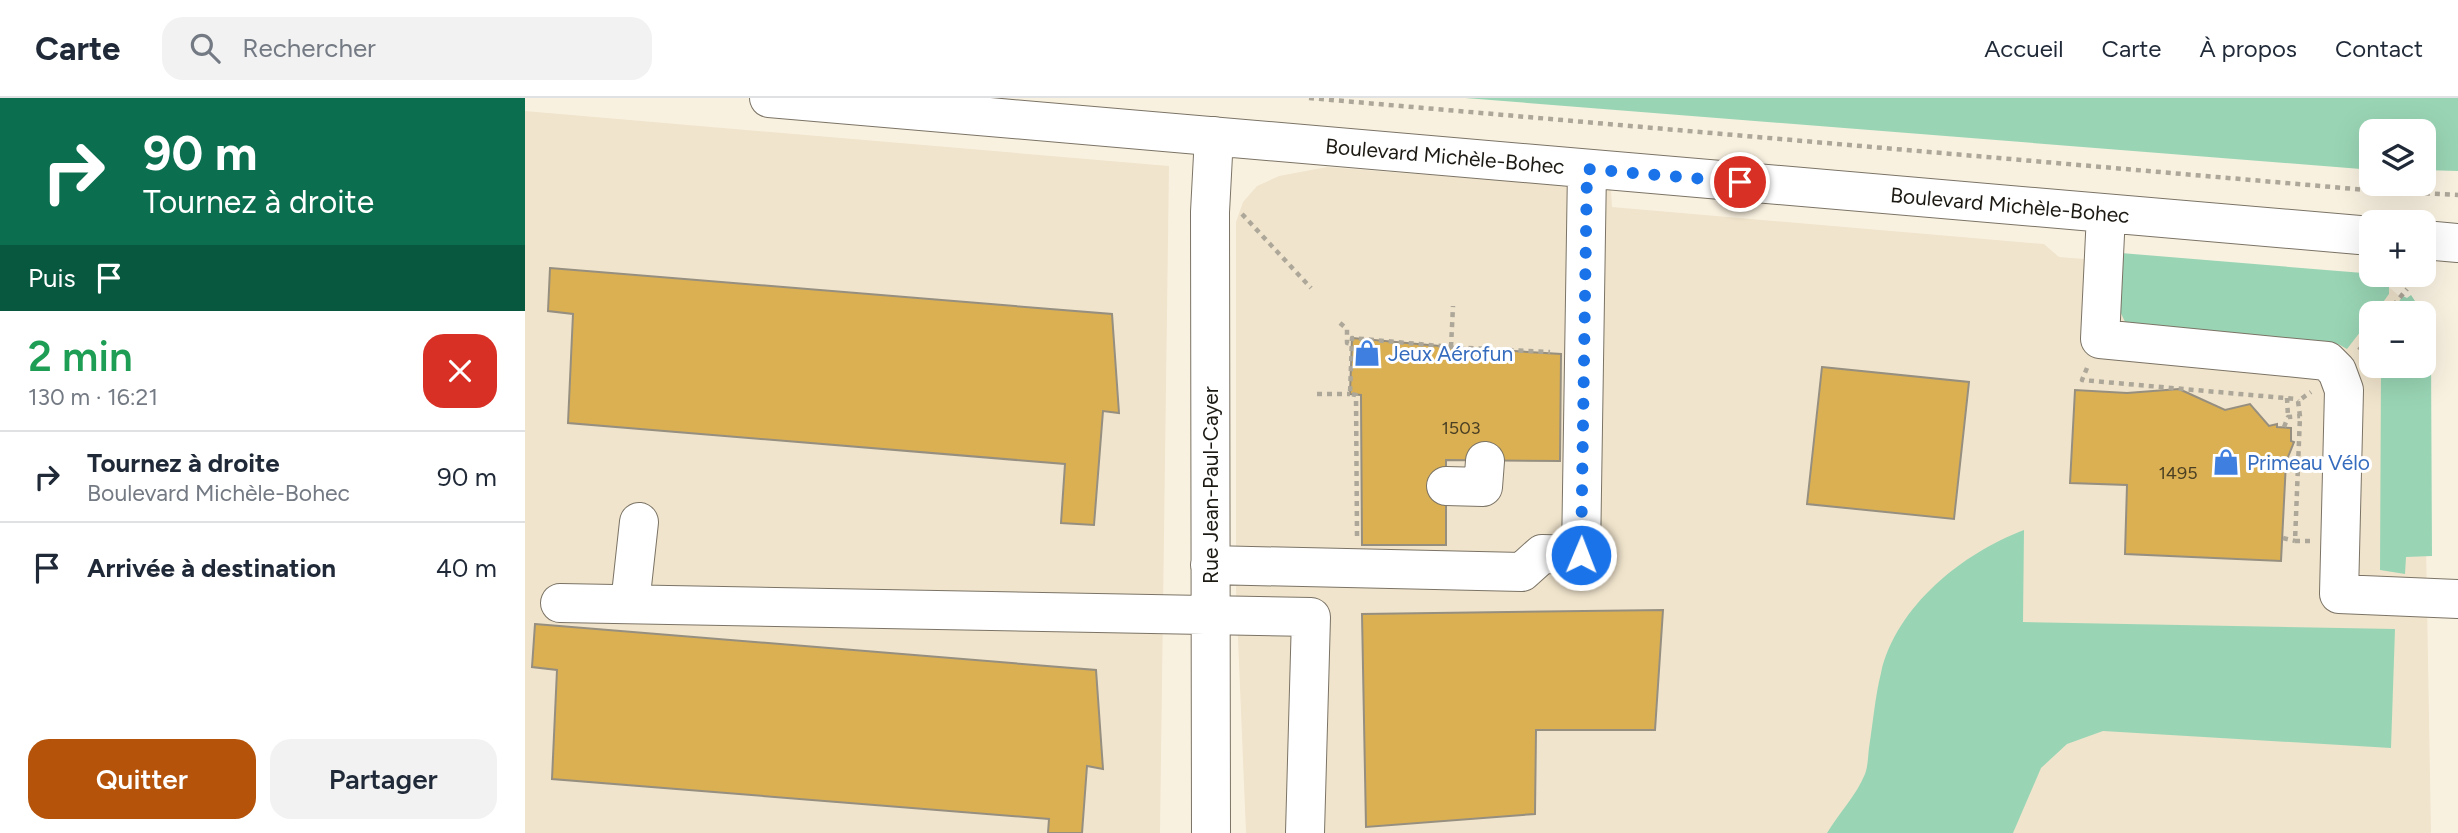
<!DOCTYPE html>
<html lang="fr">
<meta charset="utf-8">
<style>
body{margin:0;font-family:Figtree,sans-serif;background:#f2f2f3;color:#1f2937;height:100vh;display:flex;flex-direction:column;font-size:26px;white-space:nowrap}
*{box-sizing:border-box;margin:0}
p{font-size:23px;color:#747a83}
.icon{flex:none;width:38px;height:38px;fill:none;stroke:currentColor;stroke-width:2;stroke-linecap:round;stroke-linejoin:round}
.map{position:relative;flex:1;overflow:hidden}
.panel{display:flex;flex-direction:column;background:#fff;width:525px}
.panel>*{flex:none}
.top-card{background:#0b6e4f;color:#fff;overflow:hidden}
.controls{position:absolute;left:1834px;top:21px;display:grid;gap:14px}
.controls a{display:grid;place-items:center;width:77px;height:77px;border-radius:14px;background:#fff;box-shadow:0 7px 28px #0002;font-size:35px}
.pin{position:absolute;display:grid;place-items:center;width:60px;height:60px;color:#fff;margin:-30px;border:4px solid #fff;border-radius:50%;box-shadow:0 2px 7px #0007}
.me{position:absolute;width:77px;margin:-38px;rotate:1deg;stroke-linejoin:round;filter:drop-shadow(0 0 5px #0008)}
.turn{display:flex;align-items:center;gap:24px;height:147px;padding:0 28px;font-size:32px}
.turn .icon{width:91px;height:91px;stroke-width:2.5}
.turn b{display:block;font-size:49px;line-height:60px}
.then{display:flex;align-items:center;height:66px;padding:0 28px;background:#0003;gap:14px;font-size:26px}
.round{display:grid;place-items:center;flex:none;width:74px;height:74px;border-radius:21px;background:#f2f2f3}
.overview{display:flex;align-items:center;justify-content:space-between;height:119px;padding:0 28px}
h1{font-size:42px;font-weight:600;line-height:52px;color:#1e9e55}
.primary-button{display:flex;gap:14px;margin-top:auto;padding:14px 28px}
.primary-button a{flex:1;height:80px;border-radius:21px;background:#b45309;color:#fff;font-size:28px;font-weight:600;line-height:80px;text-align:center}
.primary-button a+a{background:#f2f2f3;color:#1f2937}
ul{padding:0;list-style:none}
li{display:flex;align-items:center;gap:21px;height:91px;padding:0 28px;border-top:2px solid #e0e1e3}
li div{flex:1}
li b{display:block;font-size:26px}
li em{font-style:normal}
header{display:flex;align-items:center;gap:42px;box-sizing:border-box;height:98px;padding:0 35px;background:#fff;border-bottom:2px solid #e0e1e3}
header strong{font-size:33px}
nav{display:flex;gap:38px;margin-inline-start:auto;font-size:24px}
.search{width:490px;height:63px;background:#f2f2f3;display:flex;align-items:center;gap:18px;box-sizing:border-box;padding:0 24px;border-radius:21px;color:#747a83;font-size:26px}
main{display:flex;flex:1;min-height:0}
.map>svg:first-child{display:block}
.built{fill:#f0e4cc}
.green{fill:#99d5b5}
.building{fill:#dbb052;stroke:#968f80;stroke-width:2}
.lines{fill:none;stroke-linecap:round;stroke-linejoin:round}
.minor-casing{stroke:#7b7365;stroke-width:40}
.path{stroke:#ada79a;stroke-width:4.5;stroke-dasharray:5 5;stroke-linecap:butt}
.minor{stroke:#fff;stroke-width:38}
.route{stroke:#1a73e8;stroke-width:12;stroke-dasharray:0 21.6}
.labels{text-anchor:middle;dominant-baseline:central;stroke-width:6;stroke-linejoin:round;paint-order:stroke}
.number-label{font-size:18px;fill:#4c4024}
.street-label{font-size:21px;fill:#1d1a14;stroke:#fff}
.shop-label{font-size:21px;fill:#366cbe;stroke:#fff;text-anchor:start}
</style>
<header>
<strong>Carte</strong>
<div class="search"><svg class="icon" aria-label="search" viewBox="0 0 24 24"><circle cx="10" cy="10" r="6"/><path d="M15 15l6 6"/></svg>Rechercher</div>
<nav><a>Accueil</a><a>Carte</a><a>À propos</a><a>Contact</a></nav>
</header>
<main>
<section class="panel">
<div class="top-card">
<div class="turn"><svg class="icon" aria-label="right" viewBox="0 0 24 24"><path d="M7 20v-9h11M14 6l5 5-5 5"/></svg><div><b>90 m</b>Tournez à droite</div></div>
<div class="then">Puis<svg class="icon" aria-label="arrive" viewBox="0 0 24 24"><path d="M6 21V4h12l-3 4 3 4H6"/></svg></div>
</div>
<div class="overview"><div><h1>2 min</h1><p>130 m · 16:21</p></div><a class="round" style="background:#d93025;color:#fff"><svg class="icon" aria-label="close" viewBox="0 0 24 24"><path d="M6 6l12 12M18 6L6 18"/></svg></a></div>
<ul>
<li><svg class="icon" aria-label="right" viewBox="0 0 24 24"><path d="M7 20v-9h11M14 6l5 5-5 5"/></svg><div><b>Tournez à droite</b><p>Boulevard Michèle-Bohec</p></div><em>90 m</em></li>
<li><svg class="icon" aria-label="arrive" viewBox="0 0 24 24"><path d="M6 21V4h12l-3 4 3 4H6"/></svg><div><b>Arrivée à destination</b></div><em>40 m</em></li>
</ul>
<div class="primary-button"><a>Quitter</a><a>Partager</a></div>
</section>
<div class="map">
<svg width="1933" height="735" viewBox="0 0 1933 735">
<rect width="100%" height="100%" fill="#f9f1e0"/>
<path class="built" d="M0,13L644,68L635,735H0Z
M802,69L1086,91L1087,109L1519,146L1534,159L1858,184L1894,215H1846V268H1898L1906,735H721L711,493V124L718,104L732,88L754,78Z"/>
<path class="green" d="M940,0H1933V73L1899,72V33H1846V71H1836Z
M1596,155L1838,175L1850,177L1864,186V196L1850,215H1846V220L1822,251L1813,246L1610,229L1601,226L1593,209Z
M1886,197L1898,215H1865L1878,198L1882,200Z
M1899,217L1903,230L1906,255L1907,458L1881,459L1880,476L1855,472L1856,274L1853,268H1899Z
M1499,432L1498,524L1870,531L1866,650L1578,633L1542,646L1516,670L1488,735H1302C1314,715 1331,698 1340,676C1343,668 1343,658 1344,650C1348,625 1350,599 1356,575C1371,508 1438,455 1499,432Z"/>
<path class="building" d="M25,170L587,216L594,315L578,313L569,427L536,425L540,366L43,325L48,216L23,213Z
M827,240L926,249L1036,256L1035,363L921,362V447H837L836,297L825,296Z
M1297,269L1444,284L1429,421L1282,406Z
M1654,291L1700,312L1725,306L1744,328L1752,326V329L1766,330V343L1769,344L1761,364L1756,463L1600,456L1602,387L1545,385L1550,292L1602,295Z
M1138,512L1130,632H1011L1010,716L841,729L837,516Z
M10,526L571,572L578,671L562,668L557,735H523L524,721L27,681L32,572L7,569Z"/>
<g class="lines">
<defs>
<path id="minor" d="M244,0L1846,138
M1581,116L1575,241L1802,263L1812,273L1819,292L1814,496L1933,501
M1899,142L1933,145
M921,388L958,389L960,363
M685,467L997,474L1017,456L1056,457L1062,71
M35,505L786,519L780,735
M105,506L114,424
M686,735L685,114L689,38"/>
</defs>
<use href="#minor" class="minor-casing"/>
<path class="path" d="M784,0L1853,93L1933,97
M717,116L786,190
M1862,215L1882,191
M815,225L822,231V245L827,246
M926,249L928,208
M1834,252L1846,236
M1562,270L1557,282L1771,301L1773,303
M792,296H825
M1762,300L1763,319
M1759,329L1763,319L1775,318
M832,438L831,297L825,296L827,240L926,249L1025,254
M1758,440L1770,443
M1785,443H1770L1775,318L1773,303L1786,294"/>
<use href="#minor" class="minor"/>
</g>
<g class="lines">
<path class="route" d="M1056,457L1062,71L1215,84"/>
</g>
<defs>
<symbol id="shop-bare" viewBox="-9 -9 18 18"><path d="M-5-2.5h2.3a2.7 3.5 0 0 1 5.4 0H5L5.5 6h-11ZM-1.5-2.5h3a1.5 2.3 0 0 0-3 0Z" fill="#3f7fe0" stroke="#fff" stroke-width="2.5" paint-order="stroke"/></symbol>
</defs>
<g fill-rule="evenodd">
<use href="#shop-bare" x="823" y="236" width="38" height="38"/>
<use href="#shop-bare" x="1682" y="345" width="38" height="38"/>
</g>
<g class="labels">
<g class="number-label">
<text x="936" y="330">1503</text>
<text x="1653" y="375">1495</text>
</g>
<g class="street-label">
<text transform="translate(920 58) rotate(5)">Boulevard Michèle-Bohec</text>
<text transform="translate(1485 107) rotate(5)">Boulevard Michèle-Bohec</text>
<text transform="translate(685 387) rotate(-90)">Rue Jean-Paul-Cayer</text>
</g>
<g class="shop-label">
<text x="863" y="255">Jeux Aérofun</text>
<text x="1722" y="364">Primeau Vélo</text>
</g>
</g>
</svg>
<div class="controls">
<a><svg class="icon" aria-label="layers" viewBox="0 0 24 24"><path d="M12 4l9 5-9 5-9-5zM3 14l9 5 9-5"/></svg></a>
<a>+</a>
<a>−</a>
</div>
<div class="pin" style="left:1215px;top:84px;background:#d93025"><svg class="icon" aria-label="arrive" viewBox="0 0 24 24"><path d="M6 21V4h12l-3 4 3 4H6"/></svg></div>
<svg class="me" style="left:1056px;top:457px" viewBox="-20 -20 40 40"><circle r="17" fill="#1a73e8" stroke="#fff" stroke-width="3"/><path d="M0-11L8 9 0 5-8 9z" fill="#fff"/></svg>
</div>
</main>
